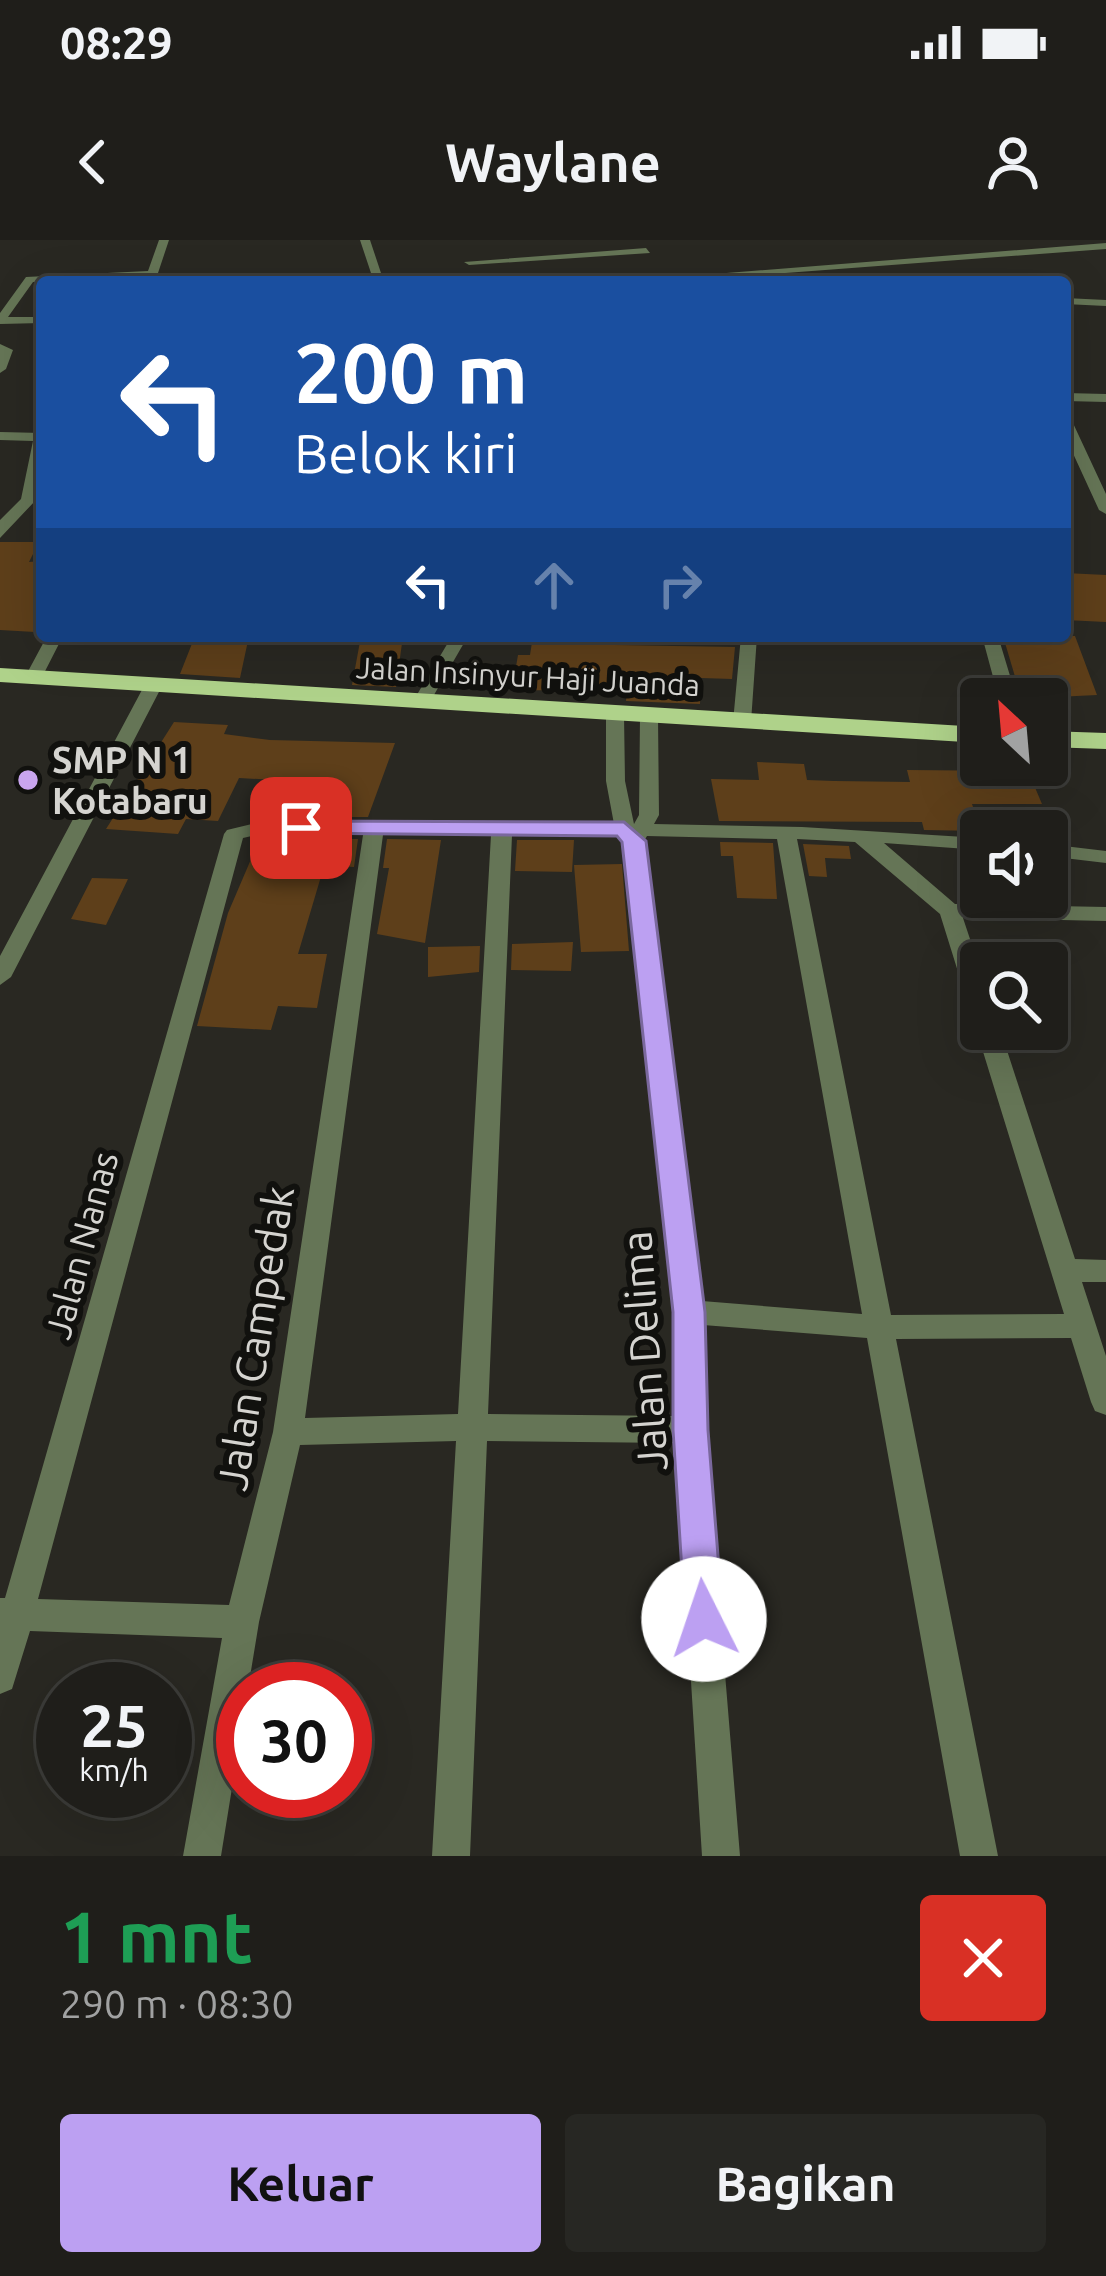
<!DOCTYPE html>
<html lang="id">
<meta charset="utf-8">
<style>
body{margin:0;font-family:Ubuntu,sans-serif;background:#272723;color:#f1f3f6;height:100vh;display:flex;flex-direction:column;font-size:45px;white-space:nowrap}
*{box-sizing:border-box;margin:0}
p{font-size:39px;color:#a1a2a2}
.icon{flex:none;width:66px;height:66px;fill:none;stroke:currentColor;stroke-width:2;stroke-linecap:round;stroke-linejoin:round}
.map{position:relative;height:1616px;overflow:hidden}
.side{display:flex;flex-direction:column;background:#1f1e1a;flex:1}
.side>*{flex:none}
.banner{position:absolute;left:36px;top:36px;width:1035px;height:366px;border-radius:12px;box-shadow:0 12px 48px #0002,0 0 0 3px #3c3c39;background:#1a4fa0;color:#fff;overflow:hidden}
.needle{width:78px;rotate:334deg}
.buttons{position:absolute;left:960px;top:438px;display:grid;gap:24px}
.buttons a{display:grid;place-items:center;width:108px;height:108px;border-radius:12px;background:#1f1e1a;box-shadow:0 12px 48px #0002,0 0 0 3px #3c3c39;font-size:60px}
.speed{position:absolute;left:36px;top:1422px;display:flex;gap:24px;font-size:60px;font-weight:700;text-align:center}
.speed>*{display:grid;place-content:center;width:156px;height:156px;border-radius:50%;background:#1f1e1a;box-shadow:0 12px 48px #0002,0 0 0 3px #3c3c39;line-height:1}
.speed small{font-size:30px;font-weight:400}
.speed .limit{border:18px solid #d22;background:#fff;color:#111}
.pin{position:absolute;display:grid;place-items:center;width:102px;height:102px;color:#fff;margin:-51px;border-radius:24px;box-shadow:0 6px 18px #0006}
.me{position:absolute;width:132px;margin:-66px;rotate:356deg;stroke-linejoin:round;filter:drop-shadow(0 0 9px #0008)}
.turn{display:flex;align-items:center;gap:42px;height:252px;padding:0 60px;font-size:54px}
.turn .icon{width:156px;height:156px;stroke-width:2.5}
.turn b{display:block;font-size:84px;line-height:102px}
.lanes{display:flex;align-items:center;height:114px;padding:0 60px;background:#0003;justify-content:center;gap:60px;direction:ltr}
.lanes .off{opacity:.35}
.round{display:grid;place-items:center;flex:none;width:126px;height:126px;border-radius:12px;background:#272723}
.overview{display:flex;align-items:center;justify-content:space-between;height:204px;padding:0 60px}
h1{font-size:72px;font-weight:700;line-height:90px;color:#1e9e55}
.cta{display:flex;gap:24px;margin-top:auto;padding:24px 60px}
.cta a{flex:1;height:138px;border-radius:12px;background:#bca0f2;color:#111;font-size:48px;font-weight:700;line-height:138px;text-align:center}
.cta a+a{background:#272723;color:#f1f3f6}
.status{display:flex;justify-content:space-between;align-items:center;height:84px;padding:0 60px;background:#1f1e1a;direction:ltr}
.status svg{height:33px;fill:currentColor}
header{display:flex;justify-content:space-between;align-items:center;height:156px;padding:0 60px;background:#1f1e1a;font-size:54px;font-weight:700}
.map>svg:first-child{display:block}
.building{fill:#5e3f1a}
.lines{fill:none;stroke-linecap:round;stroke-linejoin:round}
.minor{fill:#657556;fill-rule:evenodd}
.trunk{fill:#afd28a;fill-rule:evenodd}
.route{fill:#bca0f2;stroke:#7a689d;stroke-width:3}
.poi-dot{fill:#c9a5ee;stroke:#11110e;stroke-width:4.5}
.labels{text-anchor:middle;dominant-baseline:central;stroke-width:12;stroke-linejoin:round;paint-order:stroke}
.far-street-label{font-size:30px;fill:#d5d4d0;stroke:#11110e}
.poi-label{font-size:36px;font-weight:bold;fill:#d5d4d0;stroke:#11110e;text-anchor:start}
.street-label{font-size:36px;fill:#d5d4d0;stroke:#11110e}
.near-street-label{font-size:42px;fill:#d5d4d0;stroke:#11110e}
</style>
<div class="status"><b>08:29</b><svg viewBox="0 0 49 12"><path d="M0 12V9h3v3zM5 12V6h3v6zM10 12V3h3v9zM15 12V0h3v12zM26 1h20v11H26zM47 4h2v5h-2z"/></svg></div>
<header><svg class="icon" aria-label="back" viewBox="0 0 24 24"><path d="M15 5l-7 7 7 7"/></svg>Waylane<svg class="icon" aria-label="person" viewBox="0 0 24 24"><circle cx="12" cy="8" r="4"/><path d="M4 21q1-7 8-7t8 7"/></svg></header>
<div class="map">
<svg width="1106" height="1616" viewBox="0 0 1106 1616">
<rect width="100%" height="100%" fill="#292822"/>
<path class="building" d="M0,302H39L29,322L42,321V382L35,392L0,390Z
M1065,333L1106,335V382L1065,380Z
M195,396H249L240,438L180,434Z
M361,396H403L396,447L352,445Z
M533,396H556L555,404L735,407L732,439L701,438L700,464L626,461L627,451L512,450L518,415H530Z
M1003,396H1075L1097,455L1056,457L1019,450Z
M174,482L228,485L224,494L270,500L395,503L368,577H274L296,541L239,538L218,581L186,579L178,594L106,589Z
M757,522L804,524L807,540L834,541L910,542L907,530L1028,531L1042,564H972L981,591L924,590L922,582L719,581L711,539L759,540Z
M260,598L358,599L354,627L333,626L331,633H322L298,714H327L317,768L278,766L271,790L197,786L228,673Z
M387,599L441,600L425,703L377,694L389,628H383Z
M517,600H574L572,632L515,631Z
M720,602L773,603L777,659L737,658L733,616H721Z
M803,604L849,606L851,619L825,618L827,637L809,636Z
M622,624L629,711L581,712L574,625Z
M92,638L128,639L106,685L71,679Z
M573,702L571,731L511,730L512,704Z
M480,706L479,732L428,737V707Z"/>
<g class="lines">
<path class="minor" d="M159,0H169L155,42H145L146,38L33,42L8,77H42V83L0,84V73L26,37L148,31Z
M360,0H370L384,42H374Z
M1106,3V9L663,42H614Z
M646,8L650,13L469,25L464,22Z
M1065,58L1106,60V66L1065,64Z
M0,104L13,110L6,129L0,133Z
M1065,153L1106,154V162L1065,161Z
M1065,177L1072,181L1106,254V274L1099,270L1065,196Z
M0,192L42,193V227L35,261L0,298V280L21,259L33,201L0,200Z
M47,396H63L40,441H28L25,437Z
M452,396H468L427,467H415L412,463Z
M741,396H757L751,482L742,488L733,482Z
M982,396H998L1017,459H999Z
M152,443L161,448L11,737L0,745V716L143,448Z
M615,470L624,475L625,541L634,584L639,575L640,477L649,472L658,477L659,575L654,584L802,587L981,598V610L884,603L955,664L1106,667V681L963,678L981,732V775L969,767L940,674L855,602L797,599L891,1075L1064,1074L976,789L981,783V789H1000L1075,1019L1106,1020V1042H1082L1106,1116V1175L1095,1171L1091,1162L1071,1098L896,1099L998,1616H960L867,1098L703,1085L705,1190L740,1616H702L676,1203L487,1201L470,1616H432L456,1201L300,1205L259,1382L248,1449H243V1480L221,1616H183L222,1398L30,1391L12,1449L0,1454V1358H5L224,594L227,590L264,581L614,584L606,541V475ZM264,593L363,595L273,1192L229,1365L38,1359L243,598ZM383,595H491L458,1174L305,1178ZM512,595L621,596L624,601L675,1072V1176L488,1174ZM647,596L777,599L862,1074L702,1061L644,601Z
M1047,604L1106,611V623L1047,616Z"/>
<path class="trunk" d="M0,428L981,487V503L0,442Z
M1047,491L1106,493V509L1047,507Z"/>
</g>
<path class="route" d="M301,581L624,582L646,601L705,1072L708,1190L723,1379L718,1393L704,1398L690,1393L685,1379L673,1190V1072L622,602L617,596L293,593L289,588Z"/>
<circle class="poi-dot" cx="28" cy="540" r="12"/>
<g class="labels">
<g class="far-street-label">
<text transform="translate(528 436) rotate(3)">Jalan Insinyur Haji Juanda</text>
</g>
<g class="poi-label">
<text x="52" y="519">SMP N 1<tspan x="52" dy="41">Kotabaru</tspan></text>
</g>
<g class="street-label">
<text transform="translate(81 1005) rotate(-75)">Jalan Nanas</text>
</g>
<g class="near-street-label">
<text transform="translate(255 1098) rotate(-81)">Jalan Campedak</text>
<text transform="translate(644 1111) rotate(-94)">Jalan Delima</text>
</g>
</g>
</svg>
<div class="buttons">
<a><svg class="needle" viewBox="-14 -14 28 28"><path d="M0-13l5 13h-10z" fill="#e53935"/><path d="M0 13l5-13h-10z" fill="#a1a2a2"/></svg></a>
<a><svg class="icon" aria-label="sound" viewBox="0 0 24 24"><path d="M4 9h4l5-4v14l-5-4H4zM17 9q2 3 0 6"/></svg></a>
<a><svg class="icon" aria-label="search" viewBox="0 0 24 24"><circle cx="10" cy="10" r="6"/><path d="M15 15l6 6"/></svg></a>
</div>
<div class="speed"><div>25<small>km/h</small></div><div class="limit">30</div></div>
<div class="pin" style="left:301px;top:588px;background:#d93025"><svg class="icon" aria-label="arrive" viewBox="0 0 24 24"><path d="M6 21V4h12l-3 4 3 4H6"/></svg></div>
<svg class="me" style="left:704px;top:1379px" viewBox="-20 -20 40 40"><circle r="19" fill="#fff"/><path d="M0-13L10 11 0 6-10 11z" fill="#bca0f2"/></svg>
<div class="banner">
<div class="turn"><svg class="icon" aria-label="left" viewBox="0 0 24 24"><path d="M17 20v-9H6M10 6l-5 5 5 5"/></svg><div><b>200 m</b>Belok kiri</div></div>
<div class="lanes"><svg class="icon" aria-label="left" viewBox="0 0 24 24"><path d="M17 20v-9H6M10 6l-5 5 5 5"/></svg><svg class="icon off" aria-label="ahead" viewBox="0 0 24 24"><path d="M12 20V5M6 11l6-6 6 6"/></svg><svg class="icon off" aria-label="right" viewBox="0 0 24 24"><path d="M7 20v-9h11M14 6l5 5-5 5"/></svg></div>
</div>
</div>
<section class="side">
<div class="overview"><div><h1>1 mnt</h1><p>290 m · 08:30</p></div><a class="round" style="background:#d93025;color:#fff"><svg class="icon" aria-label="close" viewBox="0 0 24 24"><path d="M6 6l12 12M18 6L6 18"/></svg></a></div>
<div class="cta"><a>Keluar</a><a>Bagikan</a></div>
</section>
